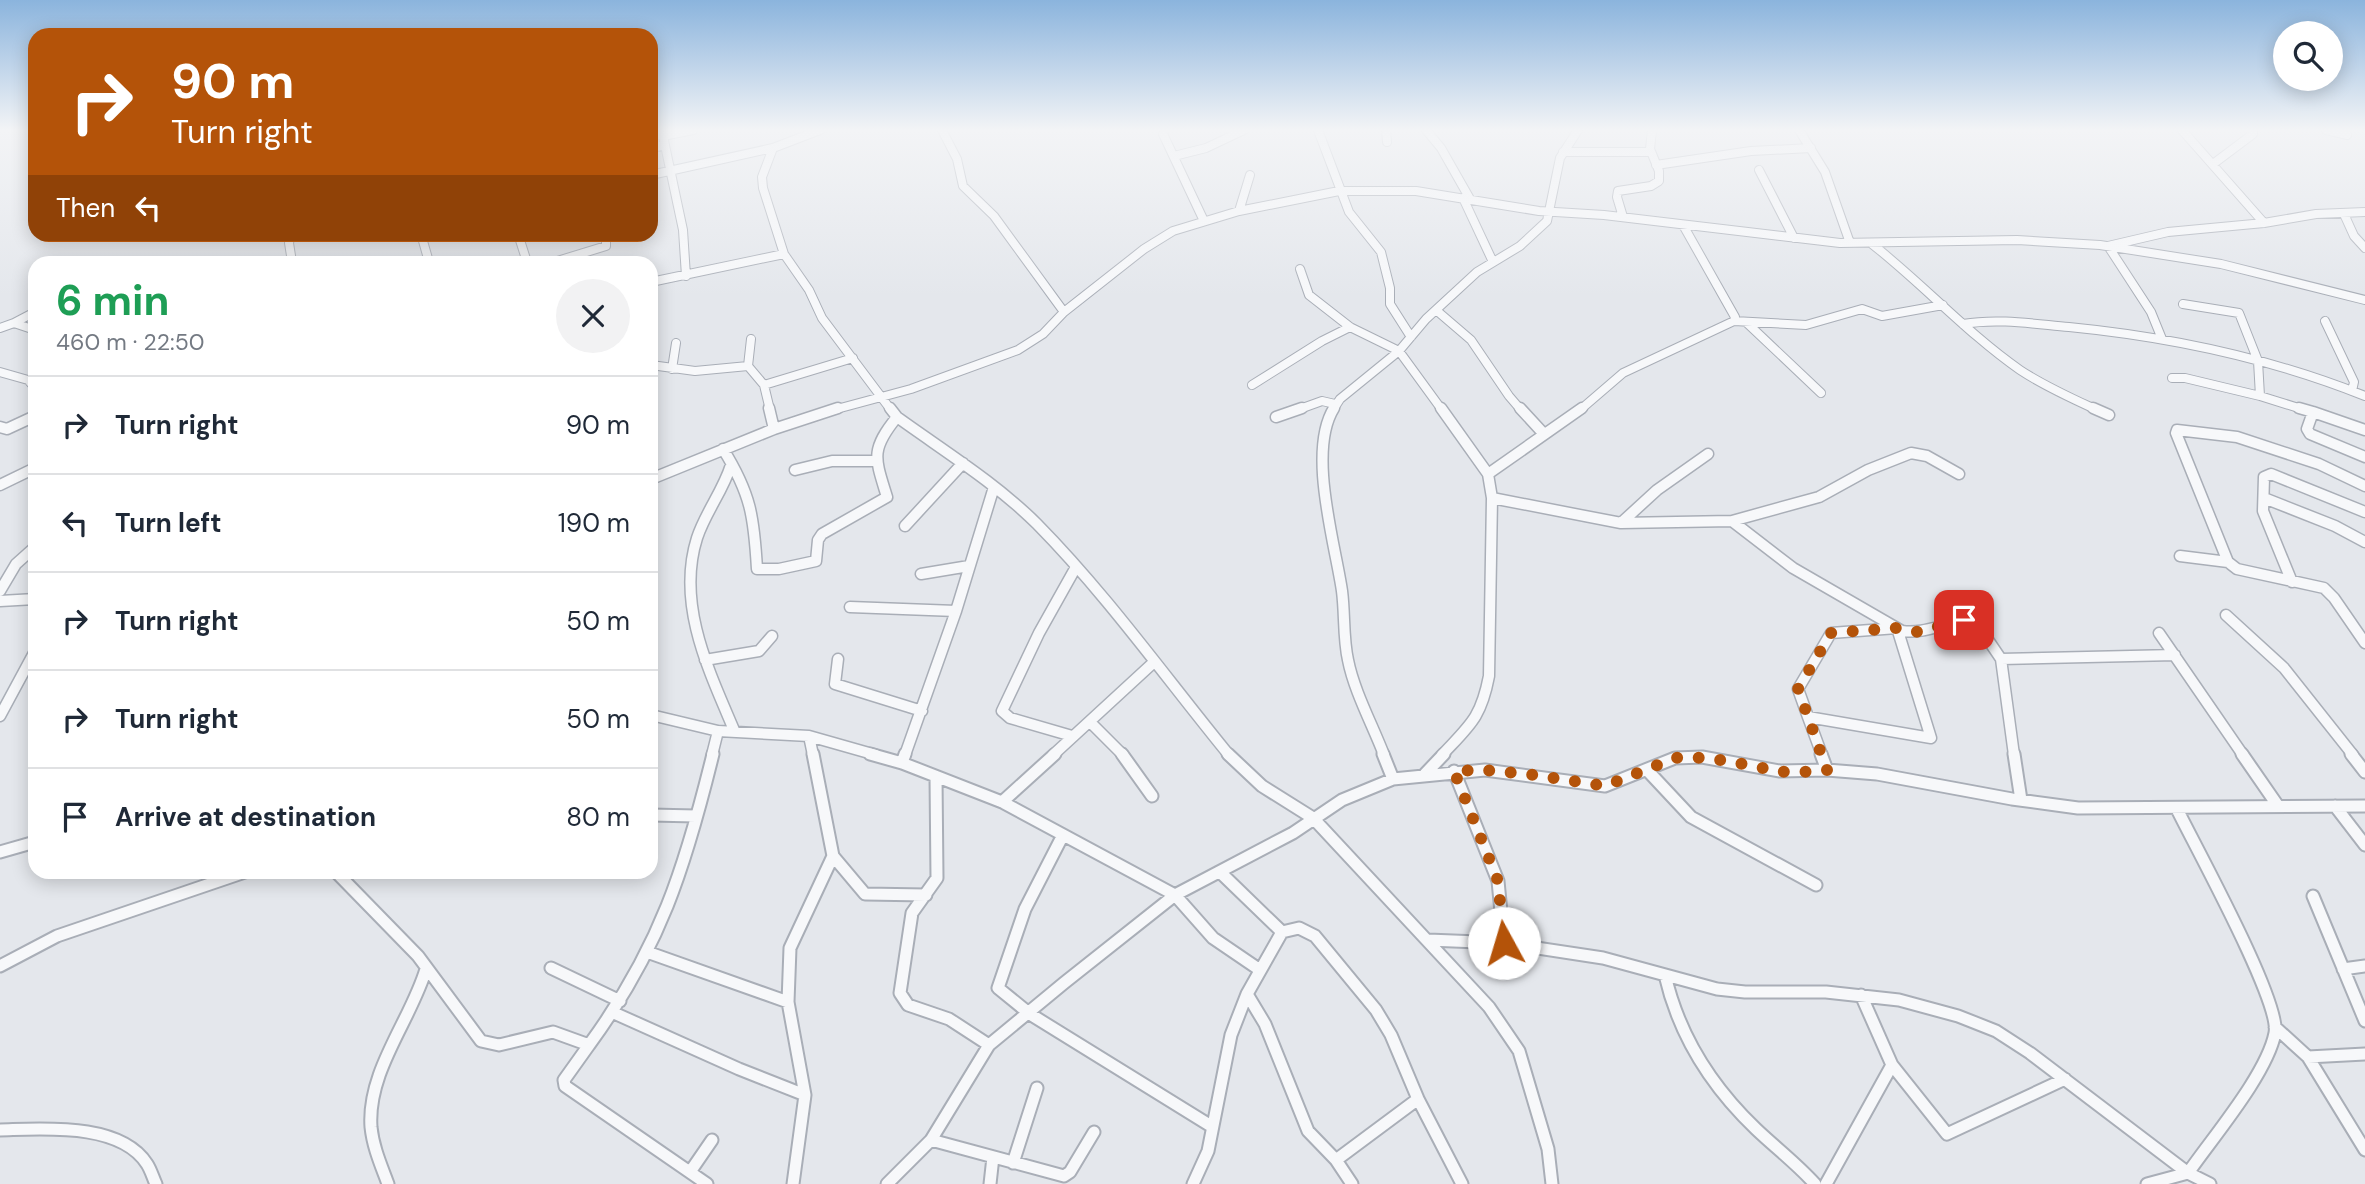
<!DOCTYPE html>
<meta charset="utf-8">
<style>
body{margin:0;font-family:"DM Sans",sans-serif;background:#f2f2f3;color:#1f2937;height:100vh;display:flex;flex-direction:column;font-size:26px;white-space:nowrap}
*{box-sizing:border-box;margin:0}
p{font-size:23px;color:#747a83}
.icon{flex:none;width:38px;height:38px;fill:none;stroke:currentColor;stroke-width:2;stroke-linecap:round;stroke-linejoin:round}
.map{position:relative;flex:1;overflow:hidden}
.details{position:absolute;left:28px;top:256px;width:630px;height:623px;display:flex;flex-direction:column;background:#fff;border-radius:21px;box-shadow:0 4px 18px #0003}
.details>*{flex:none}
.guide{position:absolute;left:28px;top:28px;width:630px;height:214px;border-radius:21px;box-shadow:0 4px 18px #0003;background:#b45309;color:#fff;overflow:hidden}
.tools{position:absolute;left:2273px;top:21px;display:grid;gap:14px}
.tools a{display:grid;place-items:center;width:70px;height:70px;border-radius:50%;background:#fff;box-shadow:0 4px 18px #0003;font-size:35px}
.pin{position:absolute;display:grid;place-items:center;width:60px;height:60px;color:#fff;margin:-30px;border-radius:14px;box-shadow:0 4px 10px #0006}
.me{position:absolute;width:77px;margin:-38px;rotate:354deg;stroke-linejoin:round;filter:drop-shadow(0 0 5px #0008)}
.turn{display:flex;align-items:center;gap:24px;height:147px;padding:0 28px;font-size:32px}
.turn .icon{width:91px;height:91px;stroke-width:2.5}
.turn b{display:block;font-size:49px;line-height:60px}
.then{display:flex;align-items:center;height:66px;padding:0 28px;background:#0003;gap:14px;font-size:26px}
.round{display:grid;place-items:center;flex:none;width:74px;height:74px;border-radius:37px;background:#f2f2f3}
.headline{display:flex;align-items:center;justify-content:space-between;height:119px;padding:0 28px}
h1{font-size:42px;font-weight:700;line-height:52px;color:#1e9e55}
ul{padding:0;list-style:none}
li{display:flex;align-items:center;gap:21px;height:98px;padding:0 28px;border-top:2px solid #e0e1e3}
li div{flex:1}
li b{display:block;font-size:26px}
li em{font-style:normal}
.map>svg:first-child{display:block}
.lines{fill:none;stroke-linecap:round;stroke-linejoin:round}
.street-far2-casing{stroke:#a9aeb7;stroke-width:10}
.street-far1-casing{stroke:#a9aeb7;stroke-width:13}
.street-casing{stroke:#a9aeb7;stroke-width:15}
.street-far2{stroke:#f7f8fa;stroke-width:8}
.street-far1{stroke:#f7f8fa;stroke-width:10}
.street{stroke:#f7f8fa;stroke-width:11}
.route{stroke:#b45309;stroke-width:12;stroke-dasharray:0 21.6}
</style>
<div class="map">
<svg width="2365" height="1184" viewBox="0 0 2365 1184">
<rect width="100%" height="100%" fill="#e4e7ec"/>
<g class="lines">
<defs>
<path id="street-far2" d="M942,130L957,159L963,186L994,216L1064,312
M1318,130L1349,212L1381,252L1390,288V304L1411,337
M1386,130L1387,142
M1426,130L1441,148L1470,199
M1799,130L1825,172L1850,243
M2182,130L2264,223
M2326,130L2347,135
M651,132L663,136
M1163,134L1204,221
M651,148L665,145
M773,148L820,130
M1563,152H1651
M1174,156L1206,148L1244,130
M2213,164L2253,134V130
M1656,165L1751,151L1811,148
M1759,170L1794,238
M651,175L773,148L762,177L763,188L784,254L809,290L822,318L891,410
M1463,198L1493,262
M1239,211L1250,175
M2344,214L2354,236L2365,248
M1623,217L1617,197L1618,191L1651,186L1659,181V171L1650,149L1652,130
M291,234L289,243L292,262
M421,234L429,262
M518,234L527,262
M1872,244C1923,284 1967,333 2020,370C2044,386 2071,398 2097,410
M554,262L606,246V234
M1300,269L1309,295L1350,327L1399,351L1442,410
M686,276L683,230L663,136L693,130
M651,282L784,254
M2183,304L2239,313L2258,361L2260,396L2305,410
M1436,310L1471,340L1509,396L1521,410
M35,312L14,323L35,330
M1734,321L1806,325L1862,309L1882,316L1943,305
M2325,321L2354,382L2352,391
M1746,322L1821,393
M1963,324C1998,318 2034,324 2069,327C2171,337 2270,358 2365,396
M0,328L14,323
M2162,339L2151,312L2108,246L2168,232L2264,223L2316,214L2365,212
M651,365L695,371L748,366L764,385L770,410
M748,366L751,339
M672,369L676,343
M0,372L28,380L35,388
M2172,378H2185L2260,396
M764,385L853,358
M1252,385L1322,341L1350,327
M833,410L911,389L1018,350L1043,334L1064,312L1144,249L1173,231L1239,211L1339,191H1416L1539,211L1604,215L1840,243L2017,240L2100,245L2221,264L2365,300
M1297,410L1322,401L1335,404
M1333,410L1340,399L1399,351L1426,319L1477,272L1520,246L1547,221L1560,158L1578,130
M1580,410L1623,373L1734,321L1735,317L1683,225"/>
<path id="street-far1" d="M769,408L774,429
M890,408L897,417C944,451 996,483 1037,524C1107,595 1166,678 1229,755
M1334,408C1307,451 1335,543 1342,591C1345,614 1343,638 1348,660C1354,691 1373,726 1384,755
M1441,408L1488,474L1492,498L1489,676C1481,718 1470,725 1442,755
M1520,408L1543,433
M2093,408L2109,415
M2299,408L2313,412L2307,429L2310,434L2365,457
M2313,412L2365,430
M1276,417L1302,408
M0,427L7,429L35,416
M723,449C751,494 754,517 757,569H779L816,561L818,540L822,534L887,497C875,458 870,450 897,417
M731,465C723,491 705,513 697,538C676,604 709,671 734,730
M795,470L832,461H876
M1488,474L1582,408
M651,479L774,429L838,408
M0,485L35,468
M2365,486L2319,464L2237,437L2177,430L2176,433L2228,562L2237,569L2324,588L2334,598L2365,643
M1492,498L1621,523L1732,521L1793,568L1902,631C1928,635 1951,618 1976,622L2001,659L2014,755
M2264,498L2335,526L2365,542
M1732,521L1819,497L1868,470L1911,453L1927,456L1959,474
M1621,523L1657,490L1708,454
M905,526L963,463
M2180,556L2228,562
M921,574L969,566
M2292,582L2263,511L2264,477L2271,474L2365,512
M0,591L16,564L35,547
M0,601L35,599
M850,607L956,611
M2226,615L2284,668L2353,755
M1897,628L1931,738L1808,717L1798,689L1831,633Z
M2159,633L2243,755
M838,659L835,684L922,711
M2001,659L2175,655
M705,660L759,651L772,636
M651,715L718,731L809,736L876,755
M0,716L35,651
M1808,717L1822,755
M1091,723L1123,755
M809,736L813,755
M1072,736L1010,718L1002,711L1039,633L1076,567
M712,755L718,731
M905,755L956,611L994,487
M1053,755L1153,663"/>
<path id="street" d="M870,754L902,763L1002,802L1175,895L1213,938L1260,970
M1122,754L1152,796
M1228,754L1262,786L1313,818L1489,1007L1519,1051L1548,1149L1552,1184
M1383,754L1393,779
M1821,754L1827,770
M2014,754L2021,800
M2242,754L2278,806
M2351,754L2365,772
M902,763L905,754
M1647,770L1691,817L1816,885
M1454,771L1498,881L1504,943
M1425,774L1444,754
M936,777L937,878L912,913L900,993L908,1005L949,1019L989,1045
M1002,802L1055,754
M2335,806L2365,845
M651,815L696,816
M1063,835L1025,909L998,988L1030,1014L1211,1126
M0,852L35,842
M833,856L865,894L926,895
M336,872L418,956L481,1041L499,1045L553,1032L589,1045C660,948 685,868 713,754
M1221,873L1282,932L1299,928L1315,936L1376,1010L1391,1035L1418,1099L1462,1184
M2313,896L2365,1021
M1428,940L1504,943L1603,958L1717,989L1745,992H1826L1899,1000L1958,1016L1996,1031L2030,1053L2188,1173L2210,1184
M647,952L788,1002
M0,966L57,936L245,872
M551,968L620,1001
M2343,969L2365,966
M1665,975C1679,1036 1711,1086 1756,1129C1776,1148 1797,1164 1815,1184
M1247,994L1265,1024L1308,1131L1336,1160L1352,1184
M1861,995L1892,1065L1947,1134L2065,1079
M614,1013L739,1069L805,1095
M2275,1027L2308,1057L2365,1150
M589,1045L564,1080L565,1086L707,1184
M2308,1057L2365,1054
M0,1130C43,1129 120,1122 147,1164C151,1170 153,1178 156,1184
M931,1140L1064,1176L1070,1172L1094,1132
M1336,1160L1418,1099
M1013,1163L1037,1088
M690,1172L712,1140
M388,1184C381,1165 373,1147 371,1127C367,1071 411,1020 426,969
M793,1184L805,1095L788,1002L790,948L833,856L813,754
M887,1184L931,1140L989,1045L1064,983L1175,895L1293,833L1342,800L1393,779L1485,770L1605,786L1675,758L1702,757L1780,771L1827,770L1877,774L2012,799L2078,808L2365,806
M990,1184L993,1157
M1193,1184L1208,1151L1231,1035L1247,994L1282,932
M1826,1184L1892,1065
M2147,1184L2188,1173C2213,1137 2267,1074 2275,1033C2281,1002 2195,846 2177,809"/>
</defs>
<use href="#street-far2" class="street-far2-casing"/>
<use href="#street-far1" class="street-far1-casing"/>
<use href="#street" class="street-casing"/>
<use href="#street-far2" class="street-far2"/>
<use href="#street-far1" class="street-far1"/>
<use href="#street" class="street"/>
</g>
<linearGradient id="sky" x2="0" y2="1"><stop stop-color="#8bb4dd"/><stop offset="0.44" stop-color="#f3f4f6"/><stop offset="1" stop-color="#f3f4f6" stop-opacity="0"/></linearGradient>
<rect width="2365" height="296" fill="url(#sky)"/>
<g class="lines">
<path class="route" d="M1504,943L1498,881L1454,771L1485,770L1535,775L1605,786L1675,758C1710,755 1744,765 1778,771C1793,774 1811,771 1827,770L1798,689L1831,633L1897,628L1916,632L1964,620"/>
</g>
</svg>
<div class="tools">
<a><svg class="icon" aria-label="search" viewBox="0 0 24 24"><circle cx="10" cy="10" r="6"/><path d="M15 15l6 6"/></svg></a>
</div>
<div class="pin" style="left:1964px;top:620px;background:#d93025"><svg class="icon" aria-label="arrive" viewBox="0 0 24 24"><path d="M6 21V4h12l-3 4 3 4H6"/></svg></div>
<svg class="me" style="left:1504px;top:943px" viewBox="-20 -20 40 40"><circle r="19" fill="#fff"/><path d="M0-13L10 11 0 6-10 11z" fill="#b45309"/></svg>
<div class="guide">
<div class="turn"><svg class="icon" aria-label="right" viewBox="0 0 24 24"><path d="M7 20v-9h11M14 6l5 5-5 5"/></svg><div><b>90 m</b>Turn right</div></div>
<div class="then">Then<svg class="icon" aria-label="left" viewBox="0 0 24 24"><path d="M17 20v-9H6M10 6l-5 5 5 5"/></svg></div>
</div>
<section class="details">
<div class="headline"><div><h1>6 min</h1><p>460 m · 22:50</p></div><a class="round"><svg class="icon" aria-label="close" viewBox="0 0 24 24"><path d="M6 6l12 12M18 6L6 18"/></svg></a></div>
<ul>
<li><svg class="icon" aria-label="right" viewBox="0 0 24 24"><path d="M7 20v-9h11M14 6l5 5-5 5"/></svg><div><b>Turn right</b></div><em>90 m</em></li>
<li><svg class="icon" aria-label="left" viewBox="0 0 24 24"><path d="M17 20v-9H6M10 6l-5 5 5 5"/></svg><div><b>Turn left</b></div><em>190 m</em></li>
<li><svg class="icon" aria-label="right" viewBox="0 0 24 24"><path d="M7 20v-9h11M14 6l5 5-5 5"/></svg><div><b>Turn right</b></div><em>50 m</em></li>
<li><svg class="icon" aria-label="right" viewBox="0 0 24 24"><path d="M7 20v-9h11M14 6l5 5-5 5"/></svg><div><b>Turn right</b></div><em>50 m</em></li>
<li><svg class="icon" aria-label="arrive" viewBox="0 0 24 24"><path d="M6 21V4h12l-3 4 3 4H6"/></svg><div><b>Arrive at destination</b></div><em>80 m</em></li>
</ul>
</section>
</div>
